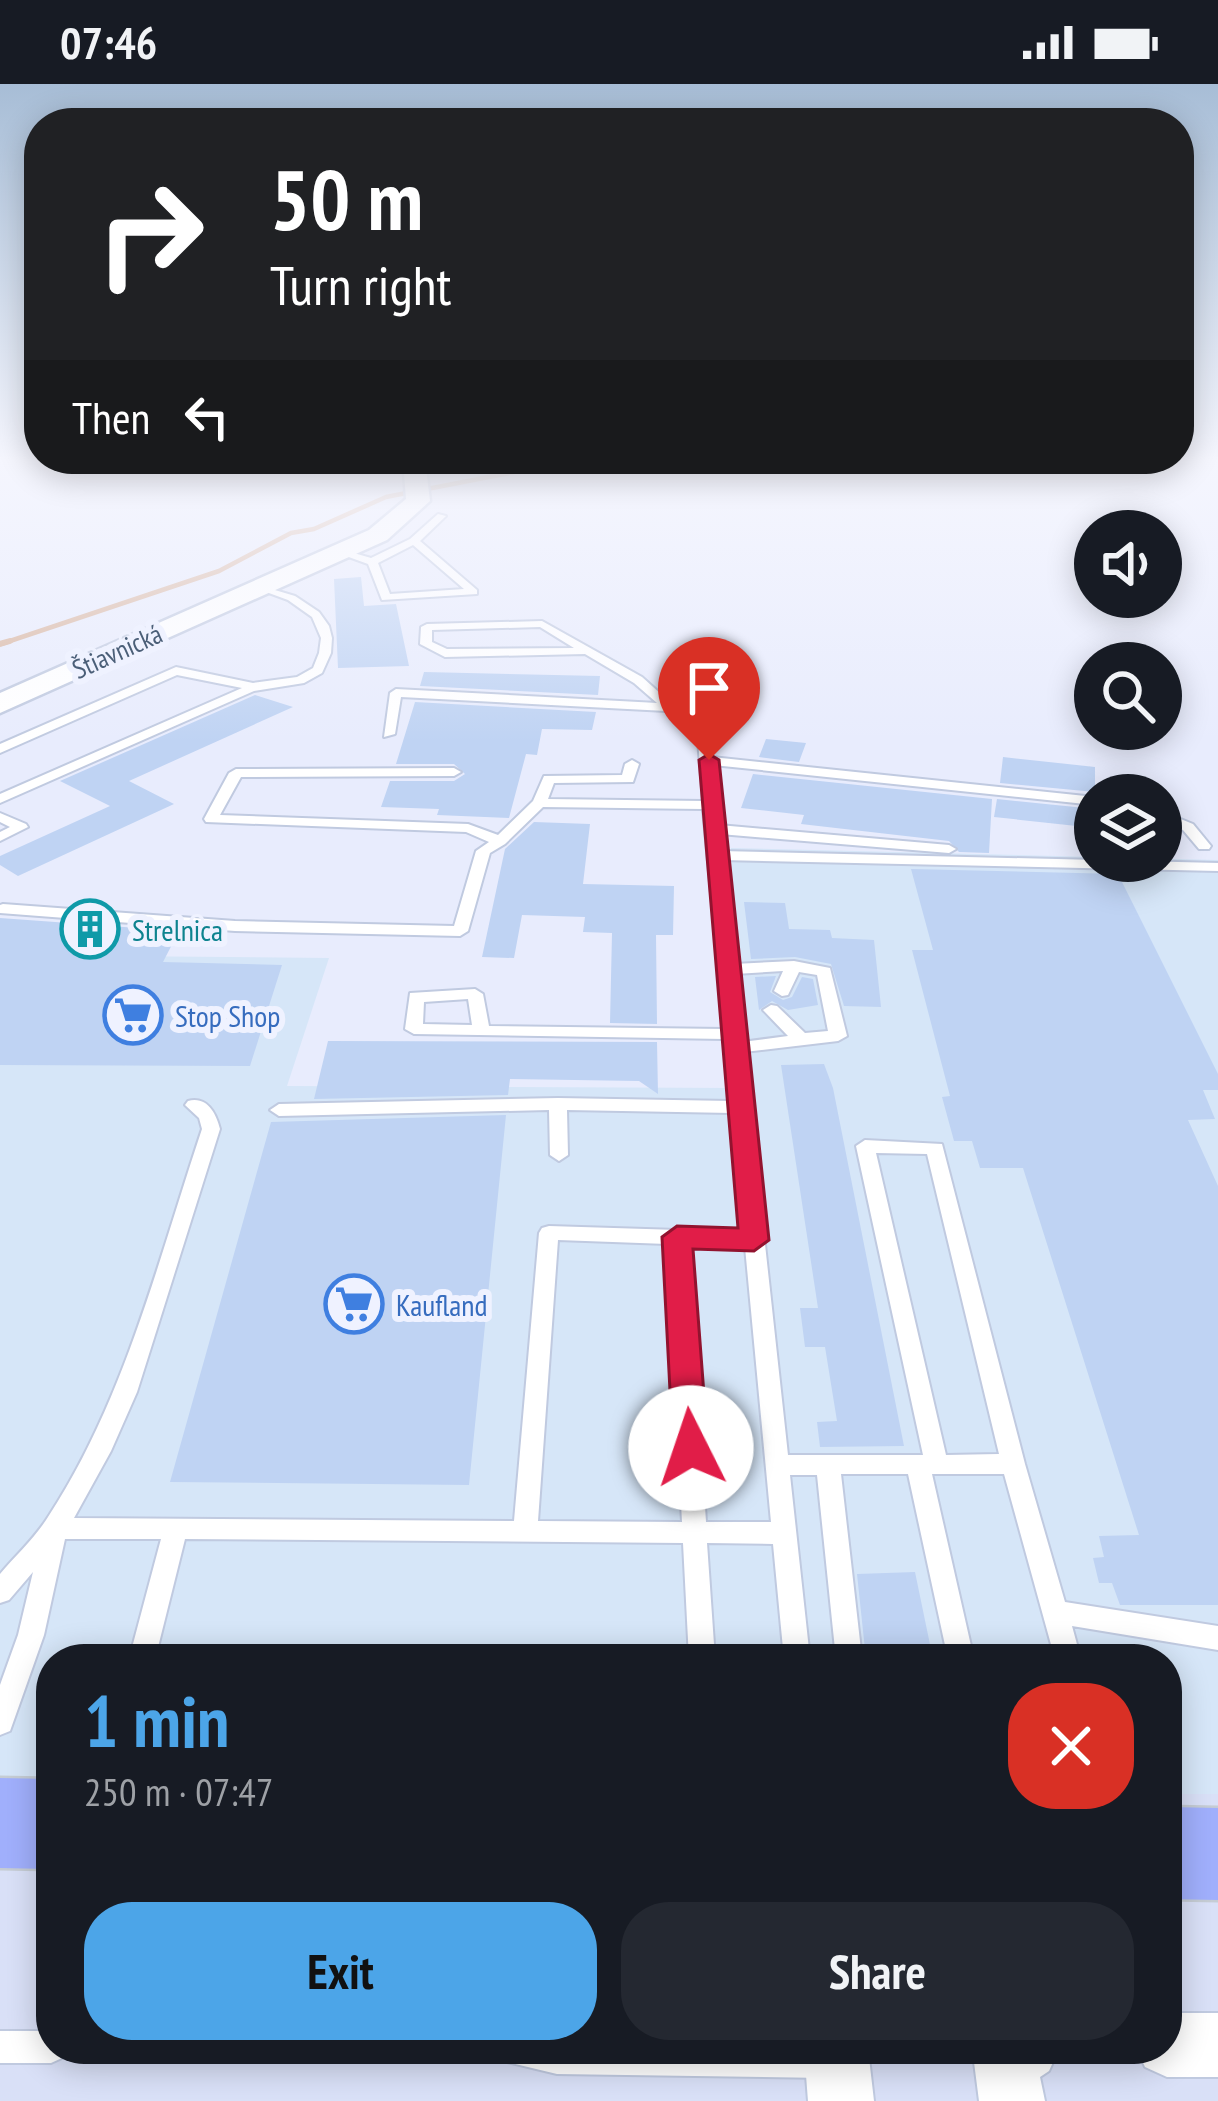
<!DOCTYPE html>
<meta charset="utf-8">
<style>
body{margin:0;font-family:"PT Sans Narrow",sans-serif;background:#242831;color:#f1f3f6;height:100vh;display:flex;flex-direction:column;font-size:45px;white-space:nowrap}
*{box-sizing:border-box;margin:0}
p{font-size:39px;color:#9ea1a6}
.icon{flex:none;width:66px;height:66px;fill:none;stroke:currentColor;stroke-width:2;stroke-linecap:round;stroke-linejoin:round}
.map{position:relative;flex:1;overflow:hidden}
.side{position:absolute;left:36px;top:1560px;width:1146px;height:420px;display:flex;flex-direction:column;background:#171b24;border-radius:48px;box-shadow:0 6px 30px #0003}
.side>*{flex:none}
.guide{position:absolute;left:24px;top:24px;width:1170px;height:366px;border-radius:48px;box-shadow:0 6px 30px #0003;background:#202124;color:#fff;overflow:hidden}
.tools{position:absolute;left:1074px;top:426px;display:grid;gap:24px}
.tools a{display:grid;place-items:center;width:108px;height:108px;border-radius:50%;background:#171b24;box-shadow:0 6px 30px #0003;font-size:60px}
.pin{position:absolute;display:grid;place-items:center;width:102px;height:102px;color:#fff;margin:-123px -51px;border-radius:50% 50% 50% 0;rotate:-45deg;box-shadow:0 0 12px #0007}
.pin .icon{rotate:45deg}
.me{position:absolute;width:132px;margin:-66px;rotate:356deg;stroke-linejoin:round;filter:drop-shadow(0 0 9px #0008)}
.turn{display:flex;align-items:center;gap:42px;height:252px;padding:0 48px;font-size:54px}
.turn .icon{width:156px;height:156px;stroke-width:2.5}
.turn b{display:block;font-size:84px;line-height:102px}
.then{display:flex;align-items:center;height:114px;padding:0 48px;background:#0003;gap:24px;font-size:45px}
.round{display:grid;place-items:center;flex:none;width:126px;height:126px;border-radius:48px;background:#242831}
.overview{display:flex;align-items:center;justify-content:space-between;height:204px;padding:0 48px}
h1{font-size:72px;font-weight:700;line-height:90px;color:#4ca5e8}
.action{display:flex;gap:24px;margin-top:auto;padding:24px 48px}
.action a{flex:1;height:138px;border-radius:48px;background:#4ca5e8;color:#111;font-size:48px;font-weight:700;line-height:138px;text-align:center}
.action a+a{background:#242831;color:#f1f3f6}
.status{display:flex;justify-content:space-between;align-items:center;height:84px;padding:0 60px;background:#171b24;direction:ltr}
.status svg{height:33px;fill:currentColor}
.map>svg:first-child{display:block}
.residential{fill:#d9e0f7}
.commercial{fill:#d6e6f8}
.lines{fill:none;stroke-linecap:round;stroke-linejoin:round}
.stream-far1{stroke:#d9b6a1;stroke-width:4.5}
.stream{stroke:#d9b6a1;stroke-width:6}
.building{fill:#bfd3f3}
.service-casing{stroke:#c0cae0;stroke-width:4}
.minor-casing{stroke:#c0cae0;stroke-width:4}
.tertiary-casing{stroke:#c0cae0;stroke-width:5}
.primary-casing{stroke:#c5ccd4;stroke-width:5}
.service{fill:#fff;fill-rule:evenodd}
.minor{fill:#fff;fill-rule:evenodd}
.tertiary{fill:#fff;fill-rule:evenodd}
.primary{fill:#a0affc;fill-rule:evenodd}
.route{fill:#e11d48;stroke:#92132f;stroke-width:3}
.labels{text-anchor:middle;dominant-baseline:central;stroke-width:12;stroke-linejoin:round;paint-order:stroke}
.far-street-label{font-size:27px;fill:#4b5f78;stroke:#eff2ff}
.culture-label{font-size:30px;fill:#0d838f;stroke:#eff2ff;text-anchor:start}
.shop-label{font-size:30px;fill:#366cbe;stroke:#eff2ff;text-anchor:start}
</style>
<div class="status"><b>07:46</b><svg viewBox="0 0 49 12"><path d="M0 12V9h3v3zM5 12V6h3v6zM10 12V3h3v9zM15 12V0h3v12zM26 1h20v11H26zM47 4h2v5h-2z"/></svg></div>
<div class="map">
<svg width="1218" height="2017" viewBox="0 0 1218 2017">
<rect width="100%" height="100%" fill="#e8ecfd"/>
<path class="residential" d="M1167,1710H1218V2017H0V1739L51,1737V1965H1167Z"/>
<path class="commercial" d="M731,764L1218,776V1710H1167V1575H51V1737L0,1739V871L329,874L287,1002L734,1004Z"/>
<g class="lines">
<path class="stream-far1" d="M1,560L219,487L291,449L314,445L386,413L581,375"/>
<path class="stream" d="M0,560L10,557"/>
</g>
<path class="building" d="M361,493L364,522L396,520L409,582L338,584L334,495Z
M424,588L600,592L598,611L420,602Z
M255,611L293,623L129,697L174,720L18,792L0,781V772L110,722L60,697Z
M415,618L596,628L592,646L542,645L537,671L526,670L509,734L437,731L439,725L381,723L390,697H454L465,690L454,680H396Z
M766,655L806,659L799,678L759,673Z
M1003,673L1095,683V708L1000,699Z
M753,690L992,715L989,769L959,768L949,757L801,740L804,731L741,724Z
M997,715L1095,725V744L994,733Z
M534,738L590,740L583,800L674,802L673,851H656L657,940L610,939L612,849L583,848L585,833L522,831L514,874L482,873L505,765Z
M911,785L1118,790L1218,990V1006H1203L1215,1035L1188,1036L1218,1102V1521H1120L1112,1499H1099L1093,1474L1104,1473L1099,1452L1139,1451L1023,1084H980L972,1057H954L942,1013L950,1012L912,866H933Z
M744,818L785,819L789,845L830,846L832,854L874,856L881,923L844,922L831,880L795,873L751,875Z
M0,834L179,847L163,878L282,881L250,982L0,981Z
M776,892L770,908L783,916L792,913L802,893L813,895L818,921L788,926L772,917L759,926L755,893Z
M328,957L657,958L658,1010L639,997L510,995L508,1011L314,1015Z
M824,980L833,1004L904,1362L820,1363L817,1338L837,1337L825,1263H805L800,1224H818L781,981Z
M506,1031L469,1401L170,1398L271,1038Z
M915,1488L933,1575H866L857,1490Z"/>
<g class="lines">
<defs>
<path id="service" d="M438,430L446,432L420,457L477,506V510L382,516L368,480L335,468L340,465L371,474L410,455ZM413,461L464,505L390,510L378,479Z
M258,501L295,512L319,528L329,542L332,554L331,569L322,589L304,599L254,607L0,719V710L242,604L177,591L0,669V660L176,583L253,599L297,593L313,584L319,569L321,554L312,533L288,516L258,505Z
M542,537L642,593L672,620L679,621L680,626L710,655L712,673L1095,713V721L713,681L719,741L949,761L956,765L949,769L720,750L721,767L1218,779V787L722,776L734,880L794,877L830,884L847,952L838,957L744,968L788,1371H923L856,1062L865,1056L942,1060L1025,1380L1065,1518L1218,1542V1566L1072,1542L1081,1575H1055L1004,1390H932L974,1575H948L908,1390H841L862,1575H836L817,1391H790L810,1575H784L773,1460L707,1459L715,1575H689L683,1459L185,1455L155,1575H129L161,1455H65L44,1551L10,1647L0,1651V1601L18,1551L33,1488L9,1516L0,1519V1490C16,1471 35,1454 48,1433C125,1316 158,1176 202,1045L199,1034L185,1021L188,1017C207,1012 216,1029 220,1045L137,1308L111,1367L74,1434L514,1437L539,1149L542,1144L549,1142L743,1148L732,1029L567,1026L568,1071L559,1077L550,1071L549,1026L279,1032L270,1026L279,1020L558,1014L731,1017L725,955L414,950L405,945L410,909L475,905L483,910L489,942L724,945L703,725L543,723L505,760L490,769L468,847L460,852L235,847L0,829V821L3,820L235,837L454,842L476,767L489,758L466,748L206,738L204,735L229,689L236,685L454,684L461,688L454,692L241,693L220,731L468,740L498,751L533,717L544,692L622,691L625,680L632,676L639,680L633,698L554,699L548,715L703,717L698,656L666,627L401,613L395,650L384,653L390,609L396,605L657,619L634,599L585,570L445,573L420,560L421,543L427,540ZM540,543L574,564L447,565L432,558V546ZM783,887L774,907L782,912L788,911L799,888L817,891L828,947L805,949L777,922L771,921L763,926L788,952L742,958L735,890ZM468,915L472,941L423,940L424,918ZM876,1069L927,1070L999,1370L946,1371ZM558,1156L667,1160L682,1438L538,1437ZM688,1161L745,1163L771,1438H706Z
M1161,727L1193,740L1211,762L1209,765H1199L1183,746L1161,736Z
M0,729L26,740L28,743L0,757V748L10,743L0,738Z
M0,1947H51V1965H66L62,1974L51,1979H0Z
M494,1965H833L837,1967L842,1978L837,1989L826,1994L557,1990L499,1976Z"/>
<path id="minor" d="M1167,1929H1218V1993H1167L1145,1983L1137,1965H1167Z
M804,1965H868L874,2017H808Z
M979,1965H1059L1049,1987L1040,1993L1045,2017H979L974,1978Z"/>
<path id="tertiary" d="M403,375H425L430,417L387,456L0,629V609L369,446L406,415Z"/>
<path id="primary" d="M0,1694L51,1695V1785L0,1784Z
M1167,1723L1218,1724V1816L1167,1815Z"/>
</defs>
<use href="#service" class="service-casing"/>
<use href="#minor" class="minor-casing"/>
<use href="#tertiary" class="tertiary-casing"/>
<use href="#primary" class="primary-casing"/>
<use href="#service" class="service"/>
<use href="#minor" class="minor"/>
<use href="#tertiary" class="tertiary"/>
<use href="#primary" class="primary"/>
</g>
<linearGradient id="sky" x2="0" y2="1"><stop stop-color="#a7bdd6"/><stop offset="0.57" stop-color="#f5f6fe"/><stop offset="1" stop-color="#f5f6fe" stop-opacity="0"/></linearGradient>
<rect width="1218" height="658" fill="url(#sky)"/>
<path class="route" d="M709,670L719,676L769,1156L754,1167L693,1165L708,1364L703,1374L691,1378L678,1374L673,1364L662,1153L677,1142L738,1144L699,676Z"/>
<defs>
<symbol id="building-ring" viewBox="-11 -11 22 22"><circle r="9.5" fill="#eff2ff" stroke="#0f9aa8" stroke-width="1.5"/><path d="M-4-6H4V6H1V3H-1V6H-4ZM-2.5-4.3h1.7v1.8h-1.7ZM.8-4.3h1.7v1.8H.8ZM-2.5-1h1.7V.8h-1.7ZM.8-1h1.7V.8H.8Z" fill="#0f9aa8"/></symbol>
<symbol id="supermarket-ring" viewBox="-11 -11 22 22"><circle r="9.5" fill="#eff2ff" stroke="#3f7fe0" stroke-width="1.5"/><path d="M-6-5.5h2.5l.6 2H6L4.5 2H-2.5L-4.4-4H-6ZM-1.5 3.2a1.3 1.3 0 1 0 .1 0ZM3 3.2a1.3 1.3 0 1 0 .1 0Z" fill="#3f7fe0"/></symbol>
</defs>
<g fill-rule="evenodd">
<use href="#building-ring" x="57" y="812" width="66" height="66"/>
<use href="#supermarket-ring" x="100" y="898" width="66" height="66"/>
<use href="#supermarket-ring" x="321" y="1187" width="66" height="66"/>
</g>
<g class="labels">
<g class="far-street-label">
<text transform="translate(117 567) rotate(-24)">Štiavnická</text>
</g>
<g class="culture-label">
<text x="132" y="845">Strelnica</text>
</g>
<g class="shop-label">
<text x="175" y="931">Stop Shop</text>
<text x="396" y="1220">Kaufland</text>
</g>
</g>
</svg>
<div class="tools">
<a><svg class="icon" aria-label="sound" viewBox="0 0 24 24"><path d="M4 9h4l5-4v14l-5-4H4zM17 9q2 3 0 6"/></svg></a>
<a><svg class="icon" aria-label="search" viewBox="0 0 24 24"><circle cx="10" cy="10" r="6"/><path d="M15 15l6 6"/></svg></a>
<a><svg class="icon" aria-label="layers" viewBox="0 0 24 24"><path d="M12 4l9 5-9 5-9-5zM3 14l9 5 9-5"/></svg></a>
</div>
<div class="pin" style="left:709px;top:676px;background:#d93025"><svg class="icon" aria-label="arrive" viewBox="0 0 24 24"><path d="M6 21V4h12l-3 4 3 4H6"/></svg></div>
<svg class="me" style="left:691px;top:1364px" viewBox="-20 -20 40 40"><circle r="19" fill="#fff"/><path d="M0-13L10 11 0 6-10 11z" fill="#e11d48"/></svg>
<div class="guide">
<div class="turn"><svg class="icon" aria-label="right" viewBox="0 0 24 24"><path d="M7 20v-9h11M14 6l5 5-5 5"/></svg><div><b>50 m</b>Turn right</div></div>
<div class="then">Then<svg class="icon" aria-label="left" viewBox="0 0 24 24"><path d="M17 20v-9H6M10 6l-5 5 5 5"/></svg></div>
</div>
<section class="side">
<div class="overview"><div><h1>1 min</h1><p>250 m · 07:47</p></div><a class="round" style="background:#d93025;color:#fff"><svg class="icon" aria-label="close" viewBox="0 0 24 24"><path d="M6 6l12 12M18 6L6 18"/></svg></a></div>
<div class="action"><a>Exit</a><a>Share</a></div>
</section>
</div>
